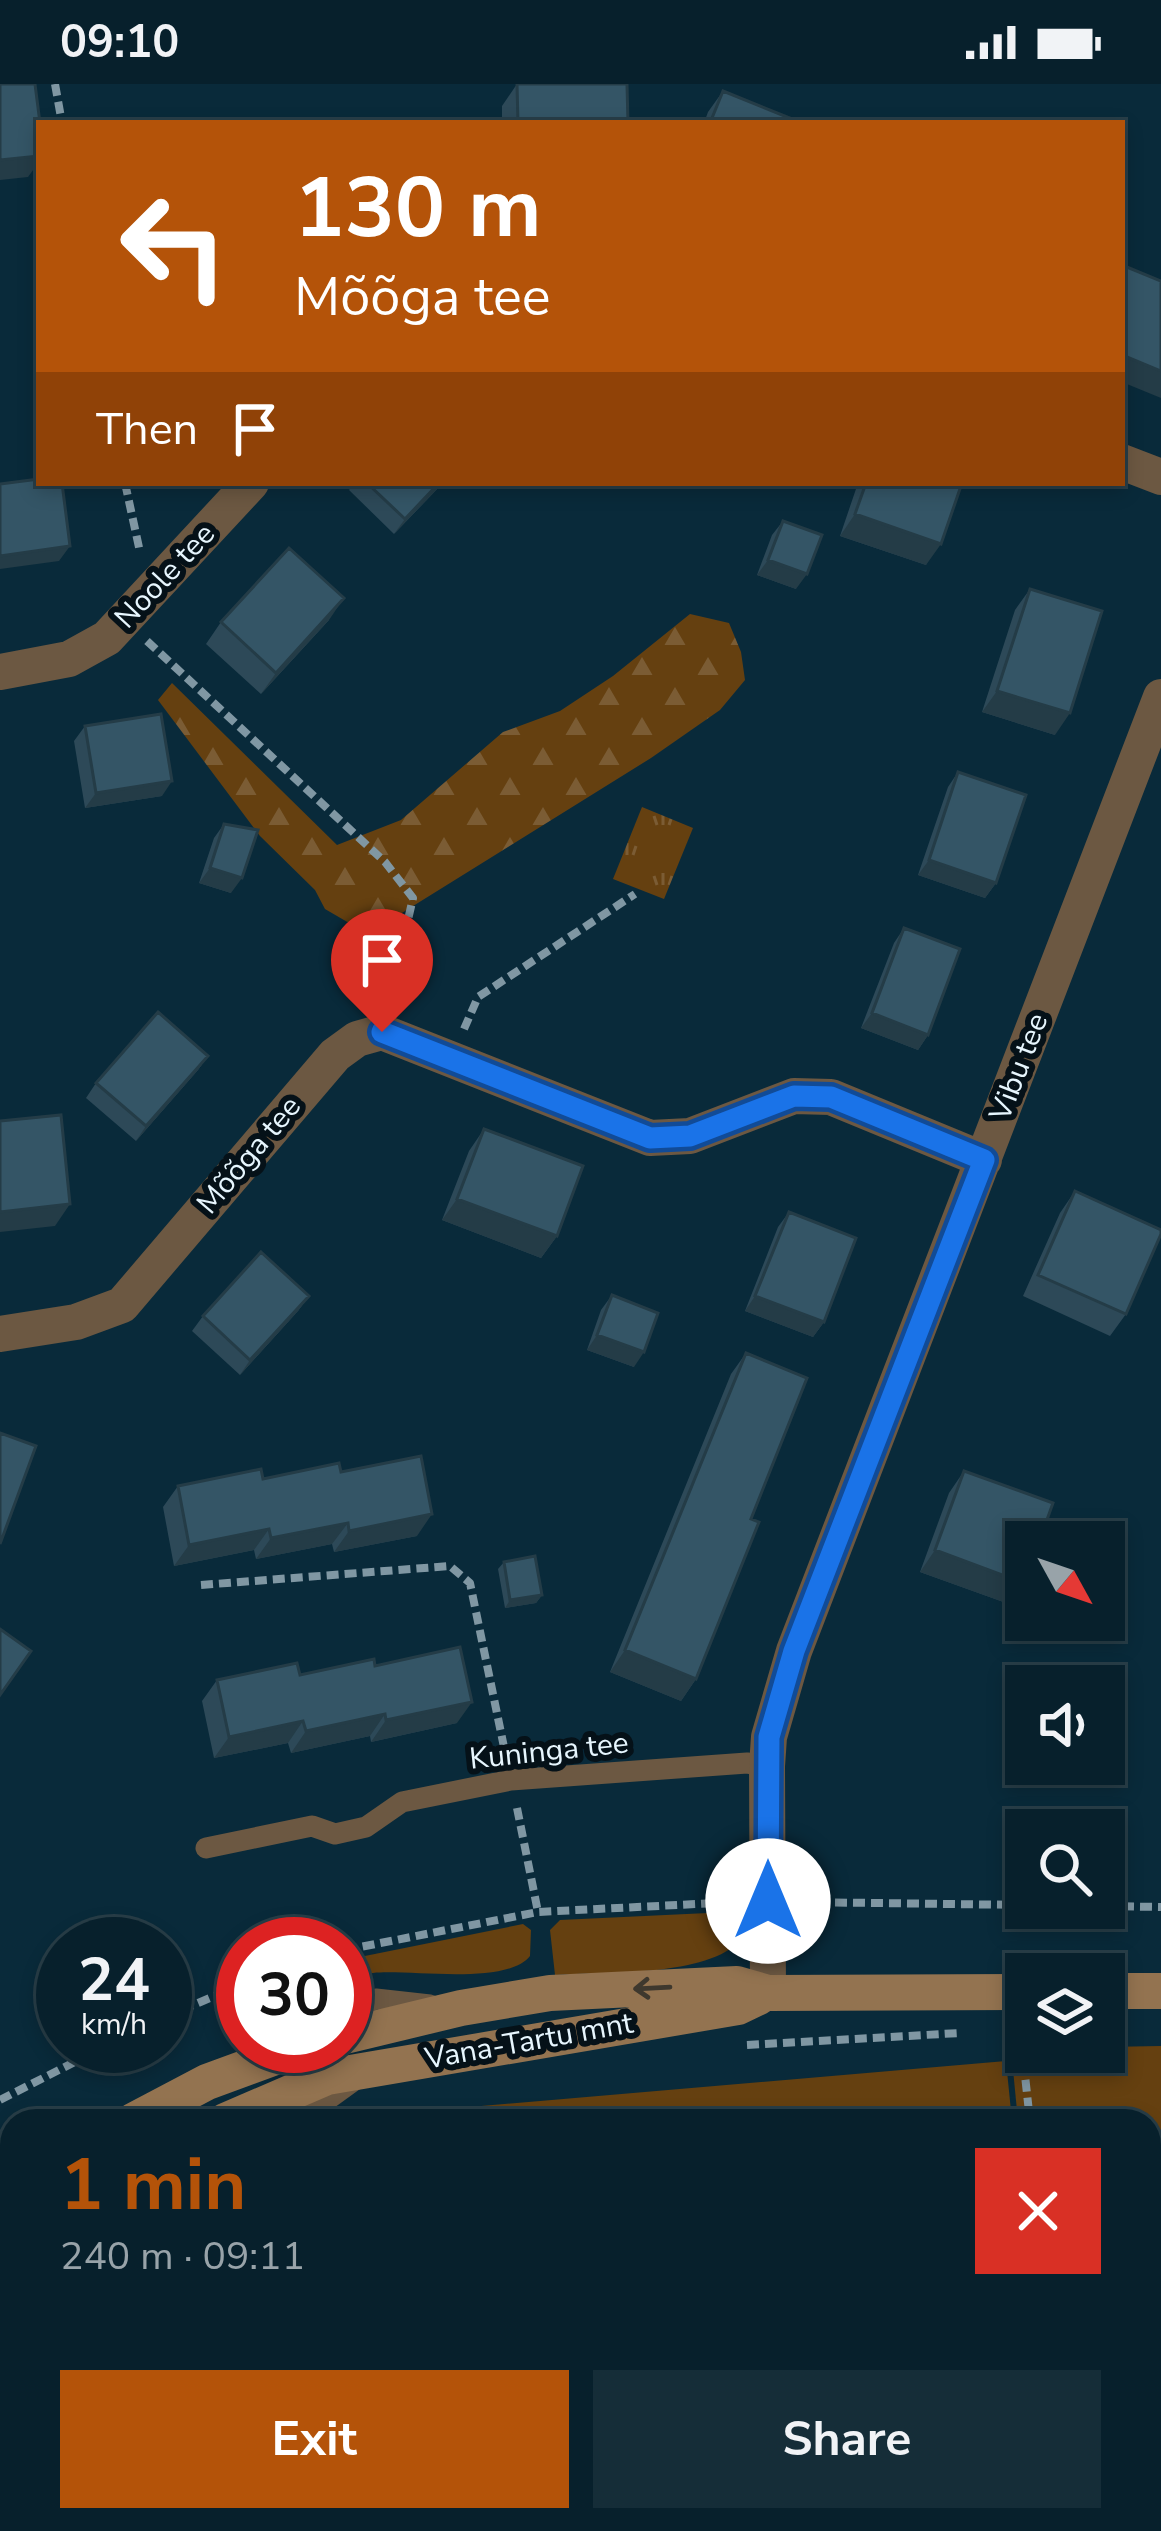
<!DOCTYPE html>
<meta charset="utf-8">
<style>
body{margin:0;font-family:"Nunito Sans",sans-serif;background:#152d38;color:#f1f3f6;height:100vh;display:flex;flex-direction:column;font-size:45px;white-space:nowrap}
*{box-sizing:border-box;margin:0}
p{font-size:39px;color:#98a3a9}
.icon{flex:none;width:66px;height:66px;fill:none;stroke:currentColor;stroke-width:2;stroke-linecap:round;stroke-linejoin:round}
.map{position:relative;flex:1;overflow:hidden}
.drawer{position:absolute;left:0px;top:2025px;width:1161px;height:423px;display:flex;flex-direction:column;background:#07202c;border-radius:36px 36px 0 0;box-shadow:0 6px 18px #0003,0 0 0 3px #283e48}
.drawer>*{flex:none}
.hud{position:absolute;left:36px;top:36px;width:1089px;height:366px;border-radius:0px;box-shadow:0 6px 18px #0003,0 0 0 3px #283e48;background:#b45309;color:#fff;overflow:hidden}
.needle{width:78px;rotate:130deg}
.controls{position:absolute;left:1005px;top:1437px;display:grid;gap:24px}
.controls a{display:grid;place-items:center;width:120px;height:120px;border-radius:0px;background:#07202c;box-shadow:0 6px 18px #0003,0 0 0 3px #283e48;font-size:60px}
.speed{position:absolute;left:36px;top:1833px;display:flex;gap:24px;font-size:60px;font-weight:700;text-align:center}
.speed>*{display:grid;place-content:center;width:156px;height:156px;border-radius:50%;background:#07202c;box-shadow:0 6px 18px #0003,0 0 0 3px #283e48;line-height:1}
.speed small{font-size:30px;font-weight:400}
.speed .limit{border:18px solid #d22;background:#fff;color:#111}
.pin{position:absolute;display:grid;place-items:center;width:102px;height:102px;color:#fff;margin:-123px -51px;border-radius:50% 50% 50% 0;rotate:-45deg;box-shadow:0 0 12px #0007}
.pin .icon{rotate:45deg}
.me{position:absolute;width:132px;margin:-66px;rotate:0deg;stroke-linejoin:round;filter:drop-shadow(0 0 9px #0008)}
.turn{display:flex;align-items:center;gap:42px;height:252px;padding:0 60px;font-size:54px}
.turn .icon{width:156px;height:156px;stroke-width:2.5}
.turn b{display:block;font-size:84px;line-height:102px}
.then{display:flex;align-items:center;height:114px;padding:0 60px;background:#0003;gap:24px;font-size:45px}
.round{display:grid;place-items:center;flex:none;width:126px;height:126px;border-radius:0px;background:#152d38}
.overview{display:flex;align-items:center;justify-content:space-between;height:204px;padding:0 60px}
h1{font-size:72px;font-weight:700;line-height:90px;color:#b45309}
.button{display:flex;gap:24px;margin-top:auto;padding:24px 60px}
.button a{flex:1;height:138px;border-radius:0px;background:#b45309;color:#fff;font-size:48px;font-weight:700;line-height:138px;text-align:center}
.button a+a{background:#152d38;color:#f1f3f6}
.status{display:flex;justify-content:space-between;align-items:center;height:84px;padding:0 60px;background:#07202c;direction:ltr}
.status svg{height:33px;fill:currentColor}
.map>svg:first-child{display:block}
.grass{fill:#654010}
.forest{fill:url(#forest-firs)}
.park{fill:url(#park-tufts)}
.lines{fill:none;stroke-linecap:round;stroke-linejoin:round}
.path{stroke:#8097a3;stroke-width:8;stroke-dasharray:12 6;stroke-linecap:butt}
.lane{stroke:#6c5842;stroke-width:21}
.street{stroke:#6c5842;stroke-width:36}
.secondary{stroke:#937350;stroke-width:36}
.wall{fill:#2d4958}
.shaded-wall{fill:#243c47}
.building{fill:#345566;stroke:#243c47;stroke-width:3}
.oneway{stroke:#3e382e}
.route-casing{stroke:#114b97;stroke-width:30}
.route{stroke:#1a73e8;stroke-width:21}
.labels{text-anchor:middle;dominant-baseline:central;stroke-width:12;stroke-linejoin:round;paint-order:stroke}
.street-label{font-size:30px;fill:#e7f6fe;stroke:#051118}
</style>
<div class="status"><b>09:10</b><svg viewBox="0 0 49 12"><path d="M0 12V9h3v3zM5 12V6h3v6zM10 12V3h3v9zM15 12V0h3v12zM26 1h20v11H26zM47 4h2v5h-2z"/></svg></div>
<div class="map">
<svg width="1161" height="2447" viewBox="0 0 1161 2447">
<defs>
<pattern id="forest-firs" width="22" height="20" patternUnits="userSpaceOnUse" patternTransform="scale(3)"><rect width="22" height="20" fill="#654010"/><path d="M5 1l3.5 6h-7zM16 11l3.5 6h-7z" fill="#7b5c34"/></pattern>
<pattern id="park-tufts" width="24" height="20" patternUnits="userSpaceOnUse" patternTransform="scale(3)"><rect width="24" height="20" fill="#654010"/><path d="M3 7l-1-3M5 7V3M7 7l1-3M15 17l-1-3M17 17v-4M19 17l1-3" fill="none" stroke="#7b5c34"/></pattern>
</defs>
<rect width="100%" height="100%" fill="#092a3a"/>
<path class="grass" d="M750,1827C749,1836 749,1847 742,1855C707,1894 605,1887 555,1891L550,1846L560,1836Z
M523,1840L531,1846L530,1872C506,1902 409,1885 373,1889C364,1890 354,1894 345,1896V1876Z
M1161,1962V2447H1059L1058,2436H1149V2037H1018L1011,1965L1104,1968V1963Z
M1006,1977L1012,2037H409L458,2024Z"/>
<path class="forest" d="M690,530L729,539L741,568L745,596L720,626L651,674L368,850L325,825L315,806L260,752L158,616L172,599L337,761L401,736L503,648L560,627L613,592Z"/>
<path class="park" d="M642,723L693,744L664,815L613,795Z"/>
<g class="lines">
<path class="path" d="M55,0L62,39
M125,399L140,468
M147,557L385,778L413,814L389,918
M464,945L478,913L635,810
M201,1501L450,1482L470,1499L505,1668
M517,1724L538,1828
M799,1818L1026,1821
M1104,1822L1161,1823
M345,1866L538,1828L736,1818
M165,1933L243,1900
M1016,1946H1020L1030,2037
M747,1961L960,1949
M0,2016L106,1962
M0,2383L12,2385
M203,2436L245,2447
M295,2436V2447
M342,2436L347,2447
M418,2436L431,2447
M551,2436L552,2447
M1077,2436L1079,2447
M453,2447L460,2436"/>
<path class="lane" d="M206,1764L312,1742L335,1750L366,1743L402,1718L511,1696L747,1679L767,1682
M345,1925L376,1915L430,1921
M298,2037L356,1995"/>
<path class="street" d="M1122,378L1161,393
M0,588L69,575L107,554L251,399
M0,1250L76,1238L122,1221L335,971L357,955L382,948L650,1054L690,1052L794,1012L831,1013L984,1076
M768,1909L767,1682L769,1653L794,1567L1161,613"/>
<path class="secondary" d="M1104,1907H1161
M345,1952L461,1924L550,1909L737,1900L768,1909L1026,1908
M133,2037L207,1998L305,1962
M225,2037L327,1993L738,1923L759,1913
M0,2108L12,2101
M0,2160L12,2154"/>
</g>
<path class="wall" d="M517,0L628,39H502V22Z
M723,7L802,39H704L708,28Z
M354,399H443L394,450L349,406Z
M858,399H962L926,481L840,452Z
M783,437L796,505L757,491L772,451Z
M1030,505L1055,651L982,628L1015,526Z
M329,536L261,610L206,560L221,538Z
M85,642L162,712L85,724L74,657Z
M958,688L996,799L985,814L918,791L948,703Z
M224,740L231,809L199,799L214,754Z
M904,844L928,951L918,966L861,944L894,859Z
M208,972L198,986L136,1057L86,1014L96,999Z
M484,1045L557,1152L541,1174L442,1136L469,1067Z
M1075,1107L1126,1230L1110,1252L1023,1212L1060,1129Z
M789,1128L824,1238L813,1253L745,1227L778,1143Z
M612,1211L634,1283L587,1266L601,1226Z
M309,1212L298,1227L240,1291L192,1247L203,1232Z
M746,1269L751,1435L696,1595L681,1617L610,1588L731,1290Z
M964,1387L1024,1499L1009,1520L920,1488L949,1409Z
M341,1388L417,1452L334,1468L332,1460L256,1475L254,1466L174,1482L163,1423L178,1402Z
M504,1478L542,1511L536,1519L505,1524L498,1485Z
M375,1582L457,1639L371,1658L370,1652L291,1669L288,1659L214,1674L202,1617L217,1596L300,1591Z
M560,2436H1023L1021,2439L918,2447H561Z"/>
<path class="shaded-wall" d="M39,72V78L28,93L0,96V76Z
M1122,271L1161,287V314L1122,298Z
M439,399H443L394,450L405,435Z
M855,430L941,460L926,481L840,452Z
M70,462L59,477L0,485V472Z
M768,476L807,490L796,505L757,491Z
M344,514L329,536L261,610L276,589Z
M997,607L1070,629L1055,651L982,628Z
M172,697L162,712L85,724L96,709Z
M929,776L996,799L985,814L918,791Z
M210,784L242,794L231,809L199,799Z
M872,929L928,951L918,966L861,944Z
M208,972L198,986L136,1057L146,1042Z
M457,1115L557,1152L541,1174L442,1136Z
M70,1120L55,1142L0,1148V1128Z
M309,1212L298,1227L240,1291L250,1276Z
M755,1212L824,1238L813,1253L745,1227Z
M597,1251L644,1268L634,1283L587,1266Z
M432,1430L417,1452L334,1468L349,1447Z
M348,1439L332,1460L256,1475L271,1454Z
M269,1445L254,1466L174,1482L189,1461Z
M935,1466L1024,1499L1009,1520L920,1488Z
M542,1511L536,1519L505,1524L510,1516Z
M625,1566L696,1595L681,1617L610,1588Z
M472,1618L457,1639L371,1658L386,1636Z
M385,1630L370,1652L291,1669L306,1647Z
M303,1637L288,1659L214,1674L229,1653Z
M733,2436H1023L1021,2439L918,2447H595Z"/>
<path class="building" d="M0,0H35L40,39L39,72L0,76Z
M517,0H627L628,39H518Z
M723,7L802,39H710Z
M1122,181L1161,197V287L1122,271Z
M39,395V399H62L70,462L0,472V400Z
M367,399H439L405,435Z
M866,399H962L941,460L855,430Z
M783,437L822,451L807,490L768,476Z
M289,464L344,514L276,589L221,538Z
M1030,505L1102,527L1070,629L997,607Z
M161,630L172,697L96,709L85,642Z
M958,688L1026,711L996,799L929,776Z
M224,740L258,746L242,794L210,784Z
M904,844L960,865L928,951L872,929Z
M158,928L208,972L146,1042L96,999Z
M61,1031L70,1120L0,1128V1037Z
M484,1045L583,1082L557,1152L457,1115Z
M1075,1107L1161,1146V1150L1126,1230L1038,1191Z
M789,1128L856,1154L824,1238L755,1212Z
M261,1168L309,1212L250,1276L203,1232Z
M612,1211L658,1229L644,1268L597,1251Z
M746,1269L807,1294L751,1435L759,1438L696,1595L625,1566Z
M0,1349L36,1362L0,1460Z
M421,1372L432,1430L349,1447L348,1439L271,1454L269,1445L189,1461L178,1402L261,1385L263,1395L339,1379L341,1388Z
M964,1387L1053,1419L1039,1458H1026V1493L1024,1499L935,1466Z
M535,1472L542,1511L510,1516L504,1478Z
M0,1545L31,1567L0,1611Z
M460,1563L472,1618L386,1636L385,1630L306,1647L303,1637L229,1653L217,1596L297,1579L300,1591L374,1575L375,1582Z
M582,2436H733L595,2447H582Z"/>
<defs><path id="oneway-shaft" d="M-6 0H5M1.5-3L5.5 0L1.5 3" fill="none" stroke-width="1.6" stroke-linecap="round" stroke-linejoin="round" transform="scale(3)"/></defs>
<use class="oneway" href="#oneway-shaft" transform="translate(652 1904) rotate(177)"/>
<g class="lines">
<defs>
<path id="route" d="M382,948L650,1054L690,1052L794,1012L831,1013L984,1076L794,1567L769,1653L768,1817"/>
</defs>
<use href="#route" class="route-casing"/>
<use href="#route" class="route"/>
</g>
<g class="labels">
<g class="street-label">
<text transform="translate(165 492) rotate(-47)">Noole tee</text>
<text transform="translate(1019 983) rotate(-69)">Vibu tee</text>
<text transform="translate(249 1071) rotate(-50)">Mõõga tee</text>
<text transform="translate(549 1667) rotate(-6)">Kuninga tee</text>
<text transform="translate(529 1957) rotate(-10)">Vana-Tartu mnt</text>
</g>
</g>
</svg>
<div class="controls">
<a><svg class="needle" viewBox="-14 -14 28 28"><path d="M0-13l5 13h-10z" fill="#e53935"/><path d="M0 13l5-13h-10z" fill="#98a3a9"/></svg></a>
<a><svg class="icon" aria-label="sound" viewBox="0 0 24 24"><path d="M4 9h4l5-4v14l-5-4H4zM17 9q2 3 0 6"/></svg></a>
<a><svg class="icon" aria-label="search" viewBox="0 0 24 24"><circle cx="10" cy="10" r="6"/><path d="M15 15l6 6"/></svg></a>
<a><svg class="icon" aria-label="layers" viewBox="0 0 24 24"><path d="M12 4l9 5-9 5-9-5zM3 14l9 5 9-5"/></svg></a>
</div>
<div class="speed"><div>24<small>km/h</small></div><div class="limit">30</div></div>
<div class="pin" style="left:382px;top:948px;background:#d93025"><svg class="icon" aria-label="arrive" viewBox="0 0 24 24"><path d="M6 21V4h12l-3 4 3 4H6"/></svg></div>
<svg class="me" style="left:768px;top:1817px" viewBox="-20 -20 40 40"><circle r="19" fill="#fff"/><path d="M0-13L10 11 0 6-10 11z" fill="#1a73e8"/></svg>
<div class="hud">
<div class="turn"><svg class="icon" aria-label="left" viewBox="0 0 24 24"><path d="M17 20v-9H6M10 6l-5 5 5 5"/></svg><div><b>130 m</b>Mõõga tee</div></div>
<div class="then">Then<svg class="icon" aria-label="arrive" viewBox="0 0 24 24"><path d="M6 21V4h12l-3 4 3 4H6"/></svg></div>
</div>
<section class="drawer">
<div class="overview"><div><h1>1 min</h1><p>240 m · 09:11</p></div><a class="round" style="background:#d93025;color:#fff"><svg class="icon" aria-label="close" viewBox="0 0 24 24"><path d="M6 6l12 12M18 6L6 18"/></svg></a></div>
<div class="button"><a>Exit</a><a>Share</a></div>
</section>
</div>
